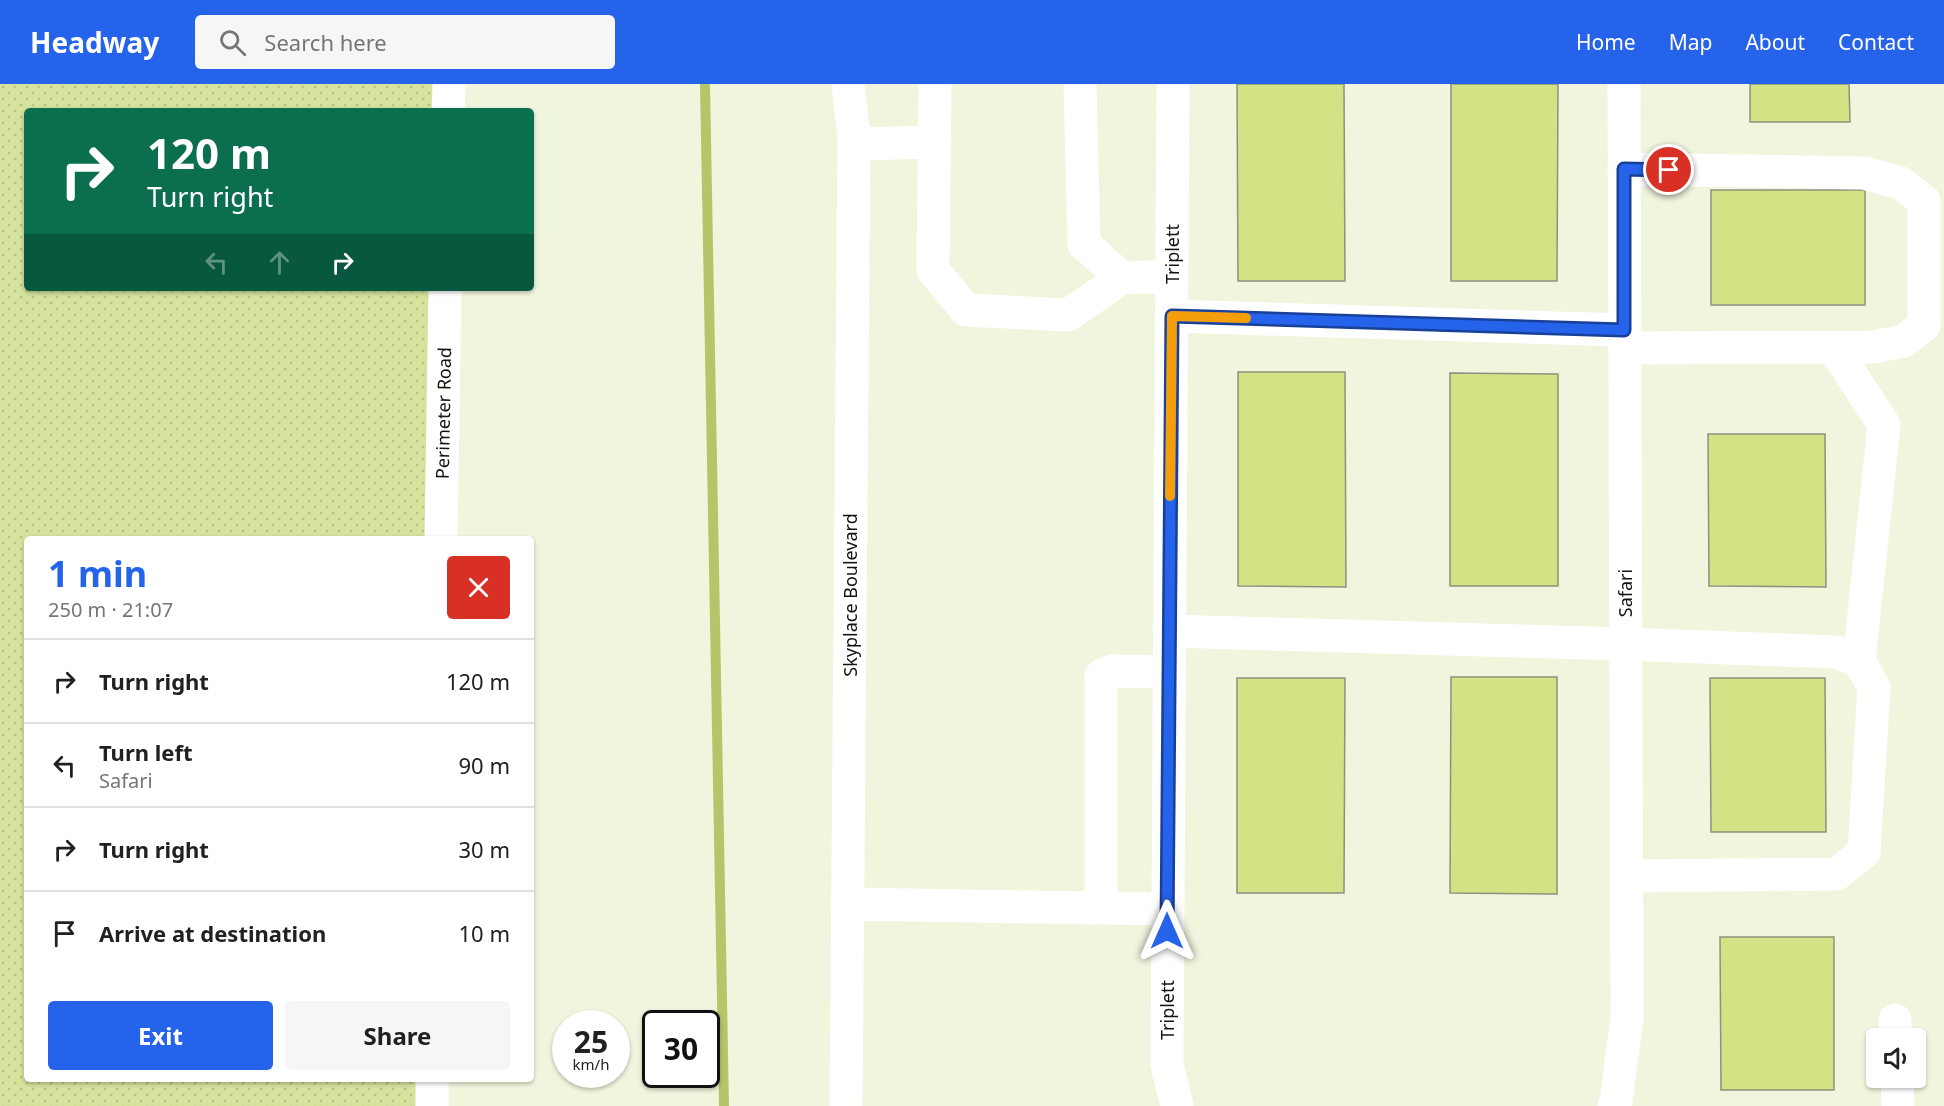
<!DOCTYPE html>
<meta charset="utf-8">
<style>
body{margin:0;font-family:"Noto Sans",sans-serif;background:#f6f6f6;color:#202124;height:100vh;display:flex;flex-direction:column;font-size:22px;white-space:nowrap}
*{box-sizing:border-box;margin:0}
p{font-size:20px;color:#757577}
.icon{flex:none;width:33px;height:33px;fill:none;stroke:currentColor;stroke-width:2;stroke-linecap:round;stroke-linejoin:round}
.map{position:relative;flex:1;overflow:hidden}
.drawer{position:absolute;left:24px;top:452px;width:510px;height:546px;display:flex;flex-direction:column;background:#fff;border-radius:6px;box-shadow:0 2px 4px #0004}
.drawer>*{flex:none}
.top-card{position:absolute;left:24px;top:24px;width:510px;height:183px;border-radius:6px;box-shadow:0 2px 4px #0004;background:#0b6e4f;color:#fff;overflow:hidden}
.fabs{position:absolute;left:1866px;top:944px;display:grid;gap:12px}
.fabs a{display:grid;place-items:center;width:60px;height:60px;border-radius:6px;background:#fff;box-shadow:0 2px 4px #0004;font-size:30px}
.speed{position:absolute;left:552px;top:926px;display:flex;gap:12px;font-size:30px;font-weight:700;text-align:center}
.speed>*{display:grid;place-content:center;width:78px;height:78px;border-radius:50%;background:#fff;box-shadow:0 2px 4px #0004;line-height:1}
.speed small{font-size:15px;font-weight:400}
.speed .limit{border:3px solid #111;border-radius:9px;background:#fff;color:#111}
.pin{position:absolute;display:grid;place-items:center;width:51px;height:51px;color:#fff;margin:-26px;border:3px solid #fff;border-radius:50%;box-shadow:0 2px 6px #0007}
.me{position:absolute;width:66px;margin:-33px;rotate:0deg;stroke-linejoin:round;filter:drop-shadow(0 0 4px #0008)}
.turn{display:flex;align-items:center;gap:21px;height:126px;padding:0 24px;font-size:27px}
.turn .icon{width:78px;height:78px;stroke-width:2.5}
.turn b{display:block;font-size:42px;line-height:51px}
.lanes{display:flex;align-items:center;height:57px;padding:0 24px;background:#0003;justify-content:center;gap:30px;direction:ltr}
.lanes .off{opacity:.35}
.round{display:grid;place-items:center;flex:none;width:63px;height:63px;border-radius:6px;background:#f6f6f6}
.overview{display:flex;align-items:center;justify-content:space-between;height:102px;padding:0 24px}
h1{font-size:36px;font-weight:700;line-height:45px;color:#2563eb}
.action{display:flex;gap:12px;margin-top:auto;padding:12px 24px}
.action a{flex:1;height:69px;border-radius:6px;background:#2563eb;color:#fff;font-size:24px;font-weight:700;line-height:69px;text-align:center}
.action a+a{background:#f6f6f6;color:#202124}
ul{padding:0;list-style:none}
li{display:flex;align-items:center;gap:18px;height:84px;padding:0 24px;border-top:2px solid #e0e0e0}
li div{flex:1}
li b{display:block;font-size:22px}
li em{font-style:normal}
header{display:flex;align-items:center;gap:36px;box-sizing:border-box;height:84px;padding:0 30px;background:#2563eb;color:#fff}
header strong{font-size:28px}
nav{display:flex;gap:33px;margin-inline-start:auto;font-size:21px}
.search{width:420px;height:54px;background:#f6f6f6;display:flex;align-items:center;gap:15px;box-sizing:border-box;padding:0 21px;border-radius:6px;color:#757577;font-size:22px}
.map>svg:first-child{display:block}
.grass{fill:url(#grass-dots)}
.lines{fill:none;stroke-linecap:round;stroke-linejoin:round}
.stream{stroke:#b6c569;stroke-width:10}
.building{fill:#d2e285;stroke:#8d927d;stroke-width:1.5}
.minor{stroke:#fff;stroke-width:33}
.route-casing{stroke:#184099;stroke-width:15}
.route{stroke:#2563eb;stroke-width:10}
.slow{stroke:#f59e0b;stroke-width:10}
.labels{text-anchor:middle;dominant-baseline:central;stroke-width:4.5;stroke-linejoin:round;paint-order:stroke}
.street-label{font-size:18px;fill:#12130c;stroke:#fff}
</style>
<header>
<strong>Headway</strong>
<div class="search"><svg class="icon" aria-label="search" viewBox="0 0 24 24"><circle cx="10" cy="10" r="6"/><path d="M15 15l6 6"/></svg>Search here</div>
<nav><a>Home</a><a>Map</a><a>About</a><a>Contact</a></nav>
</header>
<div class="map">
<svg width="1944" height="1022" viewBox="0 0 1944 1022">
<defs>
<pattern id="grass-dots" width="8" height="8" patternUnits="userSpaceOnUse" patternTransform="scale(1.5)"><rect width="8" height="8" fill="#d5e39d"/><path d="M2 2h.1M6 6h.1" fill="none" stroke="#b6c286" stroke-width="1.8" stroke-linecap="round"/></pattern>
</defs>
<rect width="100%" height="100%" fill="#f0f5de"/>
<path class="grass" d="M0,0H437L436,27H27V204H433L428,454H27V994L417,995L416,1022H0Z"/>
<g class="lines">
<path class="stream" d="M705,0L724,1022"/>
</g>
<path class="building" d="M1237,0H1344L1345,197H1238Z
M1451,0H1558L1557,197H1451Z
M1750,0H1849L1850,38H1750Z
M1711,106H1865V221H1711Z
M1238,288H1345L1346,503L1238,502Z
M1450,289L1558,290V502H1450Z
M1708,350H1825L1826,503L1709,502Z
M1451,593H1557V810L1450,809Z
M1237,594H1345L1344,809H1237Z
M1710,594H1825L1826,748H1711Z
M1720,853H1834V1006H1721Z"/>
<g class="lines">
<path class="minor" d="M935,0L933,186L966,226L1068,231L1122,194L1172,192
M1080,0L1084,160L1122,194
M1173,0L1167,980L1177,1022
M448,27L449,0
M854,60L935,58
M1624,85L1864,89L1901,99L1924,117V241L1904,257L1873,263L1624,264
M1171,232L1624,246
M1834,264L1884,341L1859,577
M441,454L445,204
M1169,547L1625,560L1836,568L1859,577L1874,603L1864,768L1837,790L1626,792
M847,820L1167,825
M1101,824V592L1111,587L1169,588
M1895,936L1896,954
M1897,993L1898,1022
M432,1022V994
M846,1022L854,52L848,0
M1614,1022L1616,1018L1627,934L1624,0"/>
</g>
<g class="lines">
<defs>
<path id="route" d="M1167,847L1172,232L1624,246V85L1669,86"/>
</defs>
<use href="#route" class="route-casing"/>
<use href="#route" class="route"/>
<path class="slow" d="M1170,412L1172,232L1246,234"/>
</g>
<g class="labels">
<g class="street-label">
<text transform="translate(1172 170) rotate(-90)">Triplett</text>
<text transform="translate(443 329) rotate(-89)">Perimeter Road</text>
<text transform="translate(1625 509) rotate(-90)">Safari</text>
<text transform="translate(850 511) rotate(-90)">Skyplace Boulevard</text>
<text transform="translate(1167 926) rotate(-90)">Triplett</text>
</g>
</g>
</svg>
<div class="fabs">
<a><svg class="icon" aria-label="sound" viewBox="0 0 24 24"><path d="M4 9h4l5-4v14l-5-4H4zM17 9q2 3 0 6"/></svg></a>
</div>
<div class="speed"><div>25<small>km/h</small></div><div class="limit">30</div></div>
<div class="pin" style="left:1669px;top:86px;background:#d93025"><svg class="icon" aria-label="arrive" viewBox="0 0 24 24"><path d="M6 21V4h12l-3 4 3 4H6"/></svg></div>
<svg class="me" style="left:1167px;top:847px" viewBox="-20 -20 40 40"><path d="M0-17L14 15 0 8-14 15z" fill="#2563eb" stroke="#fff" stroke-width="4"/></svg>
<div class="top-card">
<div class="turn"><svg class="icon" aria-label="right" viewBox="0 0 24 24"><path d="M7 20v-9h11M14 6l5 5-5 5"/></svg><div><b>120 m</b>Turn right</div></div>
<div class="lanes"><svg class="icon off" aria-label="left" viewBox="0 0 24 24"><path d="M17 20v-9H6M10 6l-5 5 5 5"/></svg><svg class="icon off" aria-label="ahead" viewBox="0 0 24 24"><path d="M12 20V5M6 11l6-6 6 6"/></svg><svg class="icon" aria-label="right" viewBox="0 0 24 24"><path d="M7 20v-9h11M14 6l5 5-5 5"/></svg></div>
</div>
<section class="drawer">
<div class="overview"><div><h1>1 min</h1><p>250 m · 21:07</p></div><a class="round" style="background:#d93025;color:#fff"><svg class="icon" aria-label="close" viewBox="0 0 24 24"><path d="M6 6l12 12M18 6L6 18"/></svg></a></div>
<ul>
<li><svg class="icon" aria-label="right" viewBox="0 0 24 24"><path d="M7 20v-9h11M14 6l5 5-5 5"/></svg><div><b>Turn right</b></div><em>120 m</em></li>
<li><svg class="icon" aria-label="left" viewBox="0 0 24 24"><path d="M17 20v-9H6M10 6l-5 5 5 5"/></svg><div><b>Turn left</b><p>Safari</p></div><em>90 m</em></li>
<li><svg class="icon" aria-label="right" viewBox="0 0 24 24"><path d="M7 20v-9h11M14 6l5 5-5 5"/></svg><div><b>Turn right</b></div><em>30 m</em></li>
<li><svg class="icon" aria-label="arrive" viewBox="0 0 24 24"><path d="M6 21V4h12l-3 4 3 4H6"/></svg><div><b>Arrive at destination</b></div><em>10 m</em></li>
</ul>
<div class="action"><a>Exit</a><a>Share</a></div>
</section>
</div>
